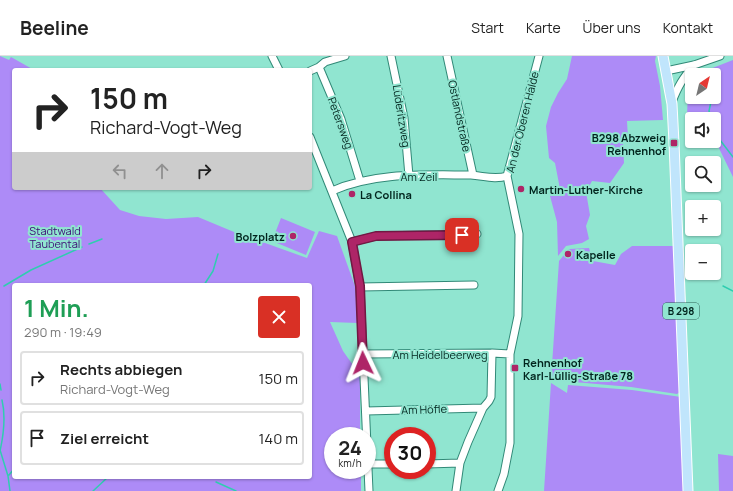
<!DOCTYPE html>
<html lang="de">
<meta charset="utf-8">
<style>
body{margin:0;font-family:Manrope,sans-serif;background:#f6f6f6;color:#222;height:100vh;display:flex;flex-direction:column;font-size:15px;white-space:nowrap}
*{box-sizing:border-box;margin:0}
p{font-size:13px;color:#767676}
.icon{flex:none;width:22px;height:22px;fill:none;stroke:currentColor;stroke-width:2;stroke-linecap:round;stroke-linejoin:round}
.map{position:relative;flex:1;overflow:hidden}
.details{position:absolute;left:12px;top:227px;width:300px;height:196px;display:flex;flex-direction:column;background:#fff;border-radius:4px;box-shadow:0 1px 3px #0004}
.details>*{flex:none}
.hud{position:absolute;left:12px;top:12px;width:300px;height:122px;border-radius:4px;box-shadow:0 1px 3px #0004;background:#fff;color:#222;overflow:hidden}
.needle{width:26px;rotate:35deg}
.buttons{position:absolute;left:685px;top:12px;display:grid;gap:8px}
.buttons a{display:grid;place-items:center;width:36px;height:36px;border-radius:4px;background:#fff;box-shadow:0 1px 3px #0004;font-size:20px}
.speed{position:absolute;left:324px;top:371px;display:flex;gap:8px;font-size:20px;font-weight:700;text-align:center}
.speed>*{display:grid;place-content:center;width:52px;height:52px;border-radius:50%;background:#fff;box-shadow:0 1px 3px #0004;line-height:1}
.speed small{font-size:10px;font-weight:400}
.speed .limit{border:6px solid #d22;background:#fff;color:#111}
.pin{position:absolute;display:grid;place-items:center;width:34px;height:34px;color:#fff;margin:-17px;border-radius:8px;box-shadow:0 2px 6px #0006}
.me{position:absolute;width:44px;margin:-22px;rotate:358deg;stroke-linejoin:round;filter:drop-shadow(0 0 3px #0008)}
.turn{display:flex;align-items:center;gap:14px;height:84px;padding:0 12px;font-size:18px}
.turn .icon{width:52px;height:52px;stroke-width:2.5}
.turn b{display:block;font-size:28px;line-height:34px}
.lanes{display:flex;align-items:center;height:38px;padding:0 12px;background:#0003;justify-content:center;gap:20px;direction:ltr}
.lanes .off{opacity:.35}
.round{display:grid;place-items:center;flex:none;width:42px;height:42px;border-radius:4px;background:#f6f6f6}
.summary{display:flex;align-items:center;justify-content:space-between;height:68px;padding:0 12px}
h1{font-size:24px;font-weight:700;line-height:30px;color:#1e9e55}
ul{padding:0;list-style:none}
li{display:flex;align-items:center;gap:12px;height:54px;margin:0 8px 6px;padding:0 4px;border:2px solid #e0e0e0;border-radius:4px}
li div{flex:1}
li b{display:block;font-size:15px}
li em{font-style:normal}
header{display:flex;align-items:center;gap:24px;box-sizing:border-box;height:56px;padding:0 20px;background:#fff;border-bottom:1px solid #e0e0e0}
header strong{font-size:19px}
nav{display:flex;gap:22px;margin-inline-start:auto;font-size:14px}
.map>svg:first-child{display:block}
.green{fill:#ad8bf7;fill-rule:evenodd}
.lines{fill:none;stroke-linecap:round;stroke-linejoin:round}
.stream{stroke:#2fcdb0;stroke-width:1.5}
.minor-casing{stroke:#318977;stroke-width:9}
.major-casing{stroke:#fff;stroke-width:11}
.minor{stroke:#fff;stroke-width:7}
.major{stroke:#c0e5fc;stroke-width:9}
.route-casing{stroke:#711843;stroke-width:10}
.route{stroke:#ae2567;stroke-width:7}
.poi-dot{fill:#ae2567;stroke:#90e5d0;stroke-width:1.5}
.labels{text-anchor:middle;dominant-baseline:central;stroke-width:4;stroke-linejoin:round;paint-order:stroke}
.shield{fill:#90e5d0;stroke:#2b5e53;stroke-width:1}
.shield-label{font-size:10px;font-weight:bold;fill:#00241d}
.street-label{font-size:11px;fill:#00241d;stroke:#90e5d0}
.poi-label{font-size:11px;font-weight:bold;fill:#00241d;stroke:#90e5d0;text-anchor:start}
.park-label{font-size:11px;fill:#3d0d75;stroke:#90e5d0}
</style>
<header>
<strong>Beeline</strong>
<nav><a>Start</a><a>Karte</a><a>Über uns</a><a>Kontakt</a></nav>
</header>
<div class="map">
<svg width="733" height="435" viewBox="0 0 733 435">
<rect width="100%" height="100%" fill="#90e5d0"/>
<path class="green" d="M0,0L9,4L11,1L34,14H14V132H100L120,154L139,160L166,163L198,161L234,176L307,202L319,175L337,180L356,233L358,267L330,266L343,295L360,319V380H333V414H361V435H0ZM14,229H310V421H14Z
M572,0H656L655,5L660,30L663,64L627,65L628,83L623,87L624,107L610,127L592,125L586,136L590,159L586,170L589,183L582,187L566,190L558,200L557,166L550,140L560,133L555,107L549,102L546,70L551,51L558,37L567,23Z
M733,4V121L714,82V63H710L708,56L687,60L688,34L692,30V41H714V19H704L710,13Z
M281,162L315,176L306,199L272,185Z
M632,190H675L680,336L677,338L631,331L551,324L559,205L569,193L589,192L593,205L615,209L621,198Z
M551,327L567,337L568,329L632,334L681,341L685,435H544Z
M718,398L733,400V435H719Z"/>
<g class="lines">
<path class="stream" d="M712,41L709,55L712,63
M714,71L717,80L733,101
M89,188L102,183
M204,229L213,215L218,198
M4,230L31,214L82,191
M723,230L733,235
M0,328L1,334
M0,394L8,420L10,435
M0,395C4,377 6,361 2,344
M9,419L14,413
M206,421L210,422
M216,426L236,435
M93,435L108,421"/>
<defs>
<path id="minor" d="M272,0L279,14
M391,0L404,62L409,120
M447,0L473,119
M319,11L341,63L360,125
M310,15L319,11L325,6L345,0
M666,15L694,9L720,0
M672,46C678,30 683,22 694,9
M310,81L352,186L360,231L369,435
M332,135C375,116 425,119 471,119C484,120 495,124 507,120
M352,186L376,180L477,178
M360,231L474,229
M362,298L492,297L510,298
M366,355L483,352
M369,408H393
M427,408L460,407
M456,435L460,407L468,386L483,352L489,345L491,341L492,297
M498,435L504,418L510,387V298L518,260L519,178L507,120L539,0"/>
<path id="major" d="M663,0L672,48L674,87L688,435"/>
</defs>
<use href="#minor" class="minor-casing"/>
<use href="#major" class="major-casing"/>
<use href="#minor" class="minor"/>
<use href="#major" class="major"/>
</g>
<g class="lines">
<defs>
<path id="route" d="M363,307L360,230L352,186L376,180L462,179"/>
</defs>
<use href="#route" class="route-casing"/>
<use href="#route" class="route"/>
</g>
<g class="poi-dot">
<rect x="670" y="83" width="8" height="8" rx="2"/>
<circle cx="521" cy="133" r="4"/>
<circle cx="352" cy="138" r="4"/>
<circle cx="293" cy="180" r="4"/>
<circle cx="568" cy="198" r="4"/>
<rect x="511" y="308" width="8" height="8" rx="2"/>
</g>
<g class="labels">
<rect class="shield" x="663" y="247" width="36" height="16" rx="3"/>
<g class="shield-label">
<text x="681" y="255">B 298</text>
</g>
<g class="street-label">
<text transform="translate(402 60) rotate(81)">Lüderitzweg</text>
<text transform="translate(460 60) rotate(78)">Ostlandstraße</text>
<text transform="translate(522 66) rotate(-76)">An der Oberen Halde</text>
<text transform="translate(341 67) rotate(70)">Petersweg</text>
<text x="419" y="120">Am Zeil</text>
<text x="440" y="298">Am Heidelbeerweg</text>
<text transform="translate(424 353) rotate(-2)">Am Höfle</text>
</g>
<g class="poi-label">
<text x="666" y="81" text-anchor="end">B298 Abzweig<tspan x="666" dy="13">Rehnenhof</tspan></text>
<text x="529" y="133">Martin-Luther-Kirche</text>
<text x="360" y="138">La Collina</text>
<text x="285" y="180" text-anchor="end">Bolzplatz</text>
<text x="576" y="198">Kapelle</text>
<text x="523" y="306">Rehnenhof<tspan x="523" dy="13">Karl-Lüllig-Straße 78</tspan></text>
</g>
<g class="park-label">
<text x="55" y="174">Stadtwald<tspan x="55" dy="13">Taubental</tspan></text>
</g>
</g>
</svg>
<div class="buttons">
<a><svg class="needle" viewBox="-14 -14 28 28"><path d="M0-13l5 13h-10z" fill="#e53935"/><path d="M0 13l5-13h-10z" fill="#767676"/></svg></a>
<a><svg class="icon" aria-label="sound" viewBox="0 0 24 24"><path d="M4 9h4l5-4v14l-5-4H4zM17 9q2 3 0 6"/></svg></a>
<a><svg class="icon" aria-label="search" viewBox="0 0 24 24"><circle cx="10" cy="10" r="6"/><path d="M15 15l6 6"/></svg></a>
<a>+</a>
<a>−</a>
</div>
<div class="speed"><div>24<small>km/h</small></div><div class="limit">30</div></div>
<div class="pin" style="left:462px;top:179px;background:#d93025"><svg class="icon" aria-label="arrive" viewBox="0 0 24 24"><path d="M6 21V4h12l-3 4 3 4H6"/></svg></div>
<svg class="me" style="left:363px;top:307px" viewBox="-20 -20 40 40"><path d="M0-17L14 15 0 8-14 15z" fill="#ae2567" stroke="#fff" stroke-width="4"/></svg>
<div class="hud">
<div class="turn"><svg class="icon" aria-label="right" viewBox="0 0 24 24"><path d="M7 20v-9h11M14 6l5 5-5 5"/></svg><div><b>150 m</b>Richard-Vogt-Weg</div></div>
<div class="lanes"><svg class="icon off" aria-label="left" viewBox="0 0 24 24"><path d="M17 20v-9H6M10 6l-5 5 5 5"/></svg><svg class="icon off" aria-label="ahead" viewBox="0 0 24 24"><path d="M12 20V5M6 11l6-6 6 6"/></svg><svg class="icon" aria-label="right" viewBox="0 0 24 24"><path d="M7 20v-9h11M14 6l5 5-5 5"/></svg></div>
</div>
<section class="details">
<div class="summary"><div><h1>1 Min.</h1><p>290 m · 19:49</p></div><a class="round" style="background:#d93025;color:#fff"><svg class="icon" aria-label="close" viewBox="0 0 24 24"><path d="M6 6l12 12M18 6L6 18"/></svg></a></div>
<ul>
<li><svg class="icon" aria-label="right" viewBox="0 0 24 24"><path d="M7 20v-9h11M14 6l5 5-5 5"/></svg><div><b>Rechts abbiegen</b><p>Richard-Vogt-Weg</p></div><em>150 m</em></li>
<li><svg class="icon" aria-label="arrive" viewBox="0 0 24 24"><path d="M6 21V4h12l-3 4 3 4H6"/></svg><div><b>Ziel erreicht</b></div><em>140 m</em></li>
</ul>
</section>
</div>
